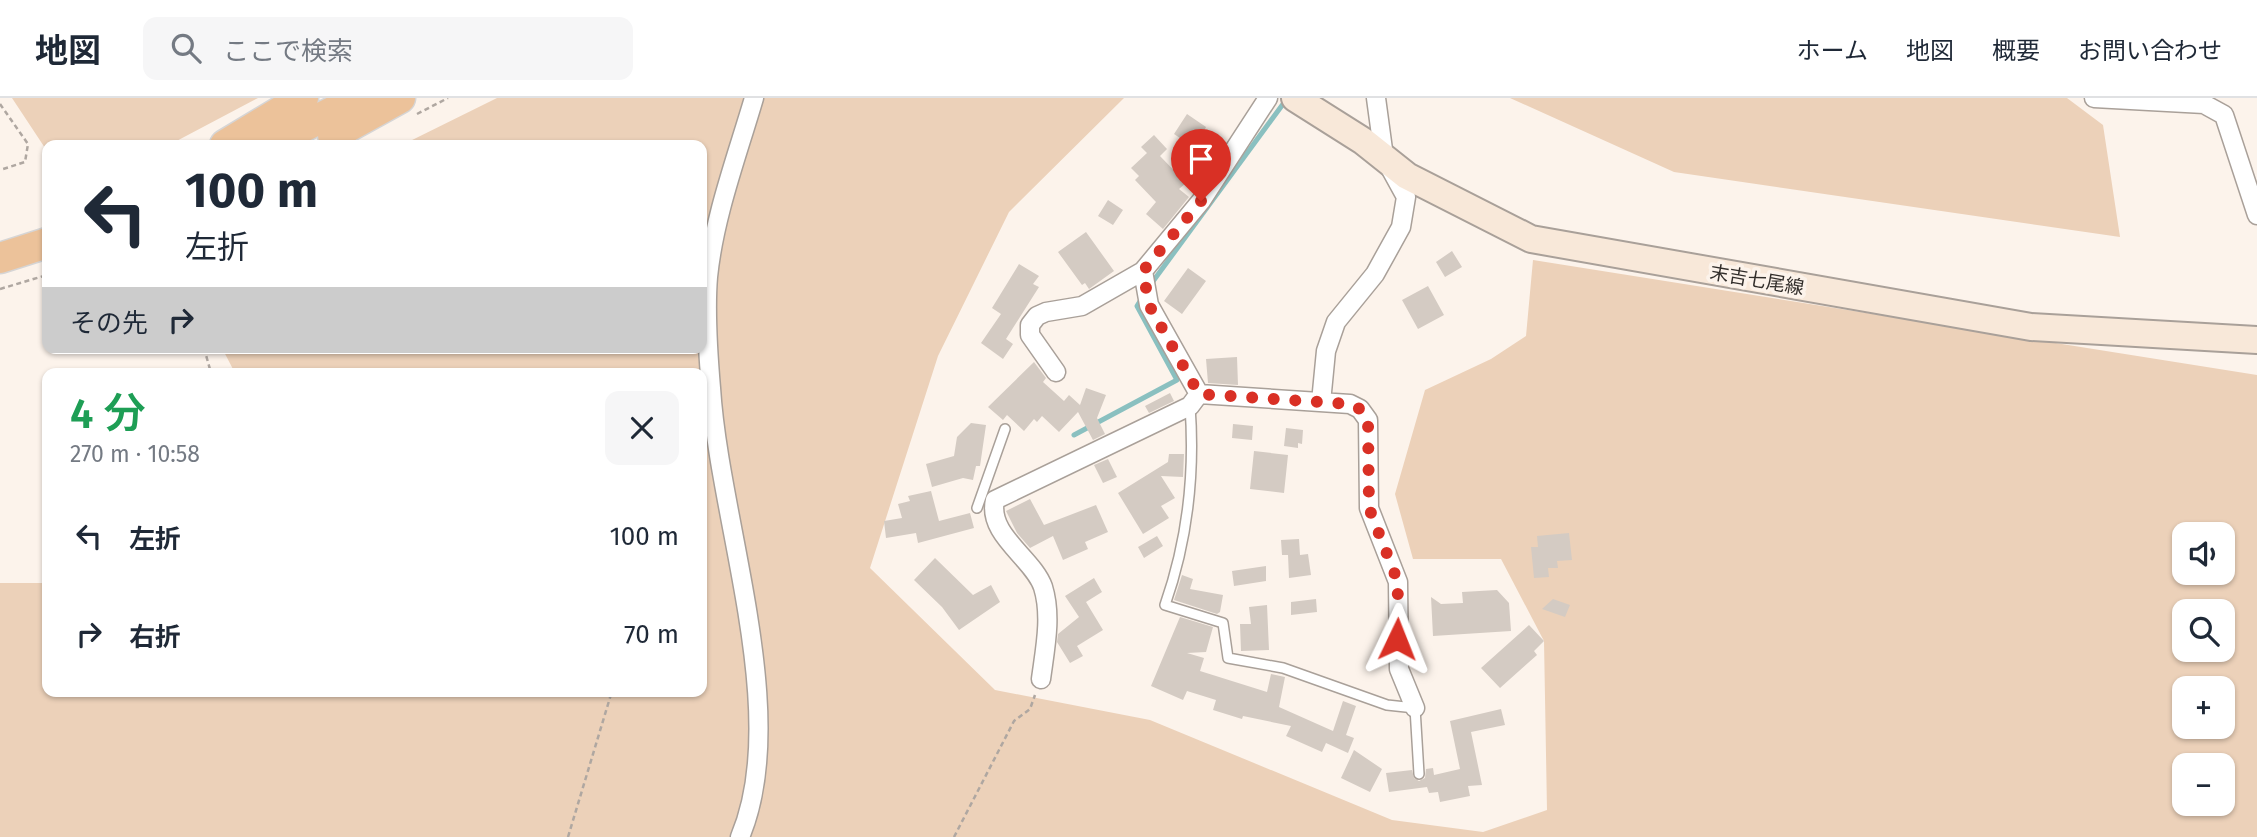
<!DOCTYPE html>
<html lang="ja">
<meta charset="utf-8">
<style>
body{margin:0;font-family:"Fira Sans","Noto Sans JP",sans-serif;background:#f6f6f7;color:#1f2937;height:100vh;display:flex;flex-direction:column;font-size:26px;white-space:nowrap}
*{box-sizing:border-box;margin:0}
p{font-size:23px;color:#747a83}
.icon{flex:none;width:38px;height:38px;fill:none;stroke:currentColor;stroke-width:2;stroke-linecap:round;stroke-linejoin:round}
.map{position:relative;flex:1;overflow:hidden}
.panel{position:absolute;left:42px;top:270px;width:665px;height:329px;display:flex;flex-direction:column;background:#fff;border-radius:14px;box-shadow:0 2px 5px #0004}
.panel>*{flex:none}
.top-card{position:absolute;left:42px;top:42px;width:665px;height:214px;border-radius:14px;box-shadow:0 2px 5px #0004;background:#fff;color:#1f2937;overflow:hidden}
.tools{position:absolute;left:2172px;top:424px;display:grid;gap:14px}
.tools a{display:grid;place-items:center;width:63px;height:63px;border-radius:14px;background:#fff;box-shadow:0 2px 5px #0004;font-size:35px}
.pin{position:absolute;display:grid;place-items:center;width:60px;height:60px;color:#fff;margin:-72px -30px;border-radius:50% 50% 50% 0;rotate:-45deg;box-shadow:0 0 7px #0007}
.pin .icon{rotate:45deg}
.me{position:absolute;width:77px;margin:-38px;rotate:2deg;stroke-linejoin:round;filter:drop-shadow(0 0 5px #0008)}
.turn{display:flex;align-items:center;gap:24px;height:147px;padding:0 28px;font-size:32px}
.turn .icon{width:91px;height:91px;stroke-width:2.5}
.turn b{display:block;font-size:49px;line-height:60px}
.then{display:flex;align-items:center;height:66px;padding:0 28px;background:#0003;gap:14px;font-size:26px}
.round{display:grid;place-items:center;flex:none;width:74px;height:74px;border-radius:14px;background:#f6f6f7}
.head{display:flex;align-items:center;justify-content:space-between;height:119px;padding:0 28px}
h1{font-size:42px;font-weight:600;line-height:52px;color:#1e9e55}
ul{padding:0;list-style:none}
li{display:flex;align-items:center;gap:21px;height:98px;padding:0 28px}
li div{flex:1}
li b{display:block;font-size:26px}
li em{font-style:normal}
header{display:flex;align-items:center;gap:42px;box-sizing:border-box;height:98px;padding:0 35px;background:#fff;border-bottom:2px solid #e0e1e3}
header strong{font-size:33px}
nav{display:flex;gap:38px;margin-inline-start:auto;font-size:24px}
.search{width:490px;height:63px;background:#f6f6f7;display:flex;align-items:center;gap:18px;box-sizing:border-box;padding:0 24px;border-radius:14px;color:#747a83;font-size:26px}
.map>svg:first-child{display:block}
.green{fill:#ecd1b9;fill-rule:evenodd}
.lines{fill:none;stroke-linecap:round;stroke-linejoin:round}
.stream{stroke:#8ac0c0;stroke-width:5}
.building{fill:#d4cbc3}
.service-casing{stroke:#a9a099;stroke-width:12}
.minor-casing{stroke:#a9a099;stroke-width:21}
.secondary-casing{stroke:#a9a099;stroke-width:30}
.trunk-casing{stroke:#d6d5d5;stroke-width:33}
.path{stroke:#afa7a1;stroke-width:2.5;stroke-dasharray:5 3.5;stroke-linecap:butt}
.service{stroke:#fff;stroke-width:9}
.minor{stroke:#fff;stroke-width:18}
.secondary{stroke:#f8e8d9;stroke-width:26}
.trunk{stroke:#ecc29a;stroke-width:30}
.route{stroke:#d93025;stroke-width:12;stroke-dasharray:0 21.6}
.labels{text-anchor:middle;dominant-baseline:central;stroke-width:7;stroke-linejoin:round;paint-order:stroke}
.street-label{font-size:19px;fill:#322e2b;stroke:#fcf3eb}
</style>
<header>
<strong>地図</strong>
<div class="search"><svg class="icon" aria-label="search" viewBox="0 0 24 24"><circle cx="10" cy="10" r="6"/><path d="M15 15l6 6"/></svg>ここで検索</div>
<nav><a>ホーム</a><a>地図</a><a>概要</a><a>お問い合わせ</a></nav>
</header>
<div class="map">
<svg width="2257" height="739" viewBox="0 0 2257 739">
<rect width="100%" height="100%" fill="#fcf3eb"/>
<path class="green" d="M12,0H258L169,47H47V53Z
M497,0H1124L1009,114L938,258L870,470L995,592L1150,622L1392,722L1483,734L1547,712L1544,543L1501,461H1413L1395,396L1425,292L1491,261L1526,238L1533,162L2257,277V739H0V485H47V593H702V275H235L222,250H702V47H402ZM2184,436H2222V474H2184ZM2184,513H2222V551H2184ZM2184,590H2222V628H2184ZM2184,667H2222V705H2184Z
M1510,0H2067L2103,27L2120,139L1674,74Z"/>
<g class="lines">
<path class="stream" d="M1151,186L1286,2
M1074,337L1177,282L1137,208L1142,200"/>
</g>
<path class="building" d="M1187,16L1206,29L1204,33L1224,47L1214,63L1174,36Z
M1154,37L1167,51L1160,58L1186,85L1179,91L1189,99L1163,131L1146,116L1156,104L1135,82L1139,78L1131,70L1147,55L1141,49Z
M1108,102L1123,112L1113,127L1098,118Z
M1086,134L1114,173L1089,191L1085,185L1082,187L1058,154Z
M1452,153L1462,169L1445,179L1436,164Z
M1019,166L1039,178L1033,186L1039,189L1006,241L1013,246L1003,261L981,245L1001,216L992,210Z
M1188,170L1206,183L1182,216L1164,203Z
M1428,188L1444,217L1418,231L1402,202Z
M1237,259L1238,287L1208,285L1206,261Z
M1034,264L1046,280L1043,284L1064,303L1069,297L1080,307L1086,290L1106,297L1097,320L1105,336L1093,342L1078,314L1059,334L1042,318L1037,324L1034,321L1024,333L1007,317L1003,322L988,309Z
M1170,295L1174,303L1149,315L1145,308Z
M971,325L986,327L980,368H976L973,382L963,380L932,389L926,366L954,358L957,339Z
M1233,326L1253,328L1252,342L1232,340Z
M1286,330L1303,332L1302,346L1298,345V350L1284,348Z
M1254,353L1288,357L1284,395L1250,391Z
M1169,356H1184L1183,379L1161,378L1175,400L1161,408L1169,420L1143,436L1118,395L1168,364Z
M1108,361L1117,379L1103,385L1094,367Z
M931,393L939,423L970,415L974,430L918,445L916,435L886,440L884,423L902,420L898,406L910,403L908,398Z
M1030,401L1044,427L1096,407L1108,434L1085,444L1088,451L1063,462L1053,438L1030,450L1017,435L1006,413Z
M1569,435L1572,462L1557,463L1558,470H1548L1549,479L1534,480L1531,449H1538L1537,438Z
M1157,438L1163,448L1144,460L1138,449Z
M1299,441L1300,457L1308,456L1311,477L1289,480L1288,457H1282L1281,442Z
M935,460L973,497L991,487L1000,504L959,532L942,509L914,482Z
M1266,468V483L1234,488L1232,473Z
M1182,477L1193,481L1190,491L1223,497L1220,514L1217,516L1174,502Z
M1094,480L1102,494L1086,504L1103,532L1077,548L1083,558L1070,565L1057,544L1058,536L1079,519L1065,498Z
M1497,492L1509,505L1511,533L1433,538L1431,499L1441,506L1463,505L1462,494Z
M1316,501L1317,514L1291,517V504Z
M1553,501L1570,507L1565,519L1542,511Z
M1267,507L1269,552L1241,553L1240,526H1251L1249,509Z
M1180,519L1213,529L1206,554L1187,555L1204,560L1200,573L1267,594L1271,576L1285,579L1279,609L1333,633L1343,603L1356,608L1346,637L1354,640L1348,655L1326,645L1322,654L1286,638L1291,628L1243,618L1242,621L1213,612L1216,602L1187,593L1183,602L1151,588Z
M1529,527L1544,543L1534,553L1537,557L1500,590L1481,570Z
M1501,611L1505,627L1471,634L1482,687L1468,688L1470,698L1440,704L1438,694L1429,695L1427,689L1389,694L1386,675L1412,672L1414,680L1419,683L1425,680L1426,671L1433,670L1434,677L1460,671L1450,623Z
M1354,652L1382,671L1370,694L1341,680Z"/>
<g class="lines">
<defs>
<path id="service" d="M1190,308C1195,375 1187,444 1165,507L1223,525L1228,560L1283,570L1387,607L1415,610L1419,676
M977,410L1005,331"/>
<path id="minor" d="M2094,0L2204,6L2224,17L2257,117
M1143,173L1149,207L1199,296L1350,306L1360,311L1368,322L1369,410L1398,484L1399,571L1415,610
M1056,274L1030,237V227L1037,218L1046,214L1082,208L1143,173L1201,103L1268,0
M1321,304L1326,253L1336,224L1375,176L1401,129L1406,99L1384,59L1376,0
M1041,581C1045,551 1052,518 1043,489C1033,460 987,437 995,402L1190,308L1199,296
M740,739C792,616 719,422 711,290C708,255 705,215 708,179C714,119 737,58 754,0"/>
<path id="secondary" d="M1295,0L1363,43L1407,78L1531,141L2031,229L2257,242"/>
<path id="trunk" d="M333,37L400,0
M225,47L303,0
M267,47L360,0
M0,160L47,145"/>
</defs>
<use href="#service" class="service-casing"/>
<use href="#minor" class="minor-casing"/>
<use href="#secondary" class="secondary-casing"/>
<use href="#trunk" class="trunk-casing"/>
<path class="path" d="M0,6L28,46L25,64L0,72
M417,16L448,0
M0,191L47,177
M204,250L211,275
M568,739L612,593
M954,739L1014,623L1030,611L1035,597"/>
<use href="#service" class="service"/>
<use href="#minor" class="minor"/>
<use href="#secondary" class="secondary"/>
<use href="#trunk" class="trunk"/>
</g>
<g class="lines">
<path class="route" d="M1201,103L1143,173L1149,207L1199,296L1350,306L1360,311L1368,322L1369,410L1398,484L1397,541"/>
</g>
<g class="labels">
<g class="street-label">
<text transform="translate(1757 182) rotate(10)">末吉七尾線</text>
</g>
</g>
</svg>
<div class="tools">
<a><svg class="icon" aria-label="sound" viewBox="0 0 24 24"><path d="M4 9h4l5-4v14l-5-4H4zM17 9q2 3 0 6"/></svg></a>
<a><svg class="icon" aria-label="search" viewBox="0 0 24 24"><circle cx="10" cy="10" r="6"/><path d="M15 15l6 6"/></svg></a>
<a>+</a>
<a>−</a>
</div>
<div class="pin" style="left:1201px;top:103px;background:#d93025"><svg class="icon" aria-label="arrive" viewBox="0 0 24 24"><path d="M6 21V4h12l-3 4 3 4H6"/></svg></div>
<svg class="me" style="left:1397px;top:541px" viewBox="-20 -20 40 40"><path d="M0-17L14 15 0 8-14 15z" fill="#d93025" stroke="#fff" stroke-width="4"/></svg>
<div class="top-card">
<div class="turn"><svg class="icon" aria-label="left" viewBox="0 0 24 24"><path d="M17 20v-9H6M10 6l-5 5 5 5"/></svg><div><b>100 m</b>左折</div></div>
<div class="then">その先<svg class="icon" aria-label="right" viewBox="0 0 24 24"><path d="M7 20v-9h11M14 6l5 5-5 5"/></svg></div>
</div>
<section class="panel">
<div class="head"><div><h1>4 分</h1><p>270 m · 10:58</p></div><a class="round"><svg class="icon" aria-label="close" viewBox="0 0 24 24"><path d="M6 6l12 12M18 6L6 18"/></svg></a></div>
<ul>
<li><svg class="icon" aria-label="left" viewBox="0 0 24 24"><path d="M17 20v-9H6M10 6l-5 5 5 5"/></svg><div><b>左折</b></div><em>100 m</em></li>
<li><svg class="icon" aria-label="right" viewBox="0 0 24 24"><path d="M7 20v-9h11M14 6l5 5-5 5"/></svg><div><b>右折</b></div><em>70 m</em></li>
</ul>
</section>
</div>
